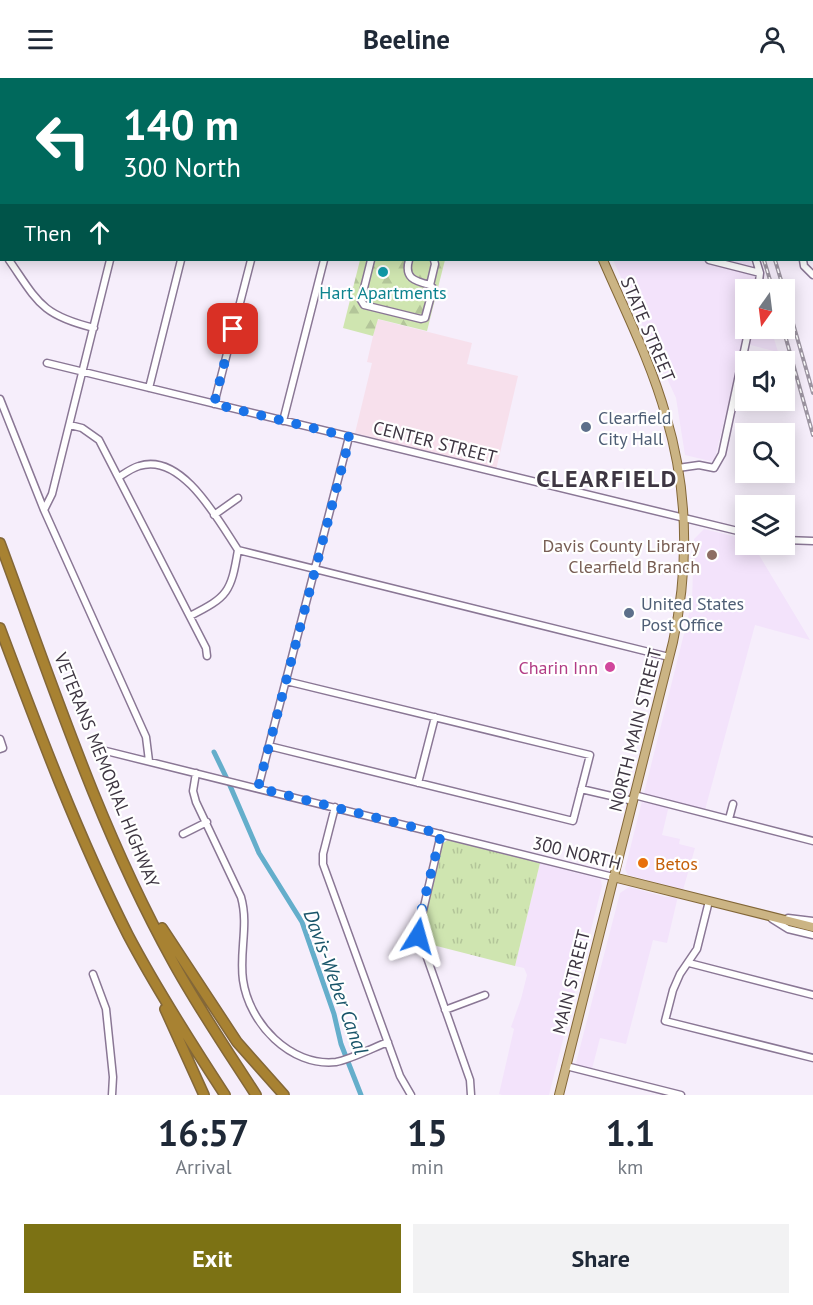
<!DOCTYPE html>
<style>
body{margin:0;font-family:"PT Sans",sans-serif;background:#f2f2f3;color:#1f2937;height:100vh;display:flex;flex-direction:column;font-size:22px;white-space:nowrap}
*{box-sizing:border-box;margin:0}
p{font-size:20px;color:#747a83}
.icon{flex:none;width:33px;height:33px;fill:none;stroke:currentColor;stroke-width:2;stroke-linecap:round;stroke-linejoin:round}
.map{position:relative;height:1017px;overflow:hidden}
.details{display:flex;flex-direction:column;background:#fff;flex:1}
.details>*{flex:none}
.top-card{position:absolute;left:0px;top:0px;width:813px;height:183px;box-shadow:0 3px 15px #0003;background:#00695c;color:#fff;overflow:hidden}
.needle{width:39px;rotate:194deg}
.fabs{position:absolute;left:735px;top:201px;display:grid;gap:12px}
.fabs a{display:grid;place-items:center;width:60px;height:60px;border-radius:0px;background:#fff;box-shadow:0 3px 15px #0003;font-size:30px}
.pin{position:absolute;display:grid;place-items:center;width:51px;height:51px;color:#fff;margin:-26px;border-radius:12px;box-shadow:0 3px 9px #0006}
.me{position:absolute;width:66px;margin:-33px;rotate:8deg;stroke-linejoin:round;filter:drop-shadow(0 0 4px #0008)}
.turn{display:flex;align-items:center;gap:21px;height:126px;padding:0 24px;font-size:27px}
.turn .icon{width:78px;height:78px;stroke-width:2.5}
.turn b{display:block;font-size:42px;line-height:51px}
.then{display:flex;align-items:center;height:57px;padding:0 24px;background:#0003;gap:12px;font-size:22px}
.eta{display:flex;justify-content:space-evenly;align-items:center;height:102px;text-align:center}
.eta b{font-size:36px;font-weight:700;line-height:42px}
.primary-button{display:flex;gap:12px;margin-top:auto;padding:12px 24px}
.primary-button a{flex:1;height:69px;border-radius:0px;background:#7c7214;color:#fff;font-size:24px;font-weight:700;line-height:69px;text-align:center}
.primary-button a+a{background:#f2f2f3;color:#1f2937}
header{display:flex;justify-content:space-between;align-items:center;height:78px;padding:0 24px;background:#fff;font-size:27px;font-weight:700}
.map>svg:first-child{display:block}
.built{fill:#f3e3fb}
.industrial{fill:url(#industrial-grid)}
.education{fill:#f7e0ec}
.forest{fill:url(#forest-firs)}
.park{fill:url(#park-tufts)}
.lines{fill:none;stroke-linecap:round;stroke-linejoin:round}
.canal{stroke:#64aecb;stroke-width:5}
.minor-casing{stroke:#8a7795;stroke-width:9}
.major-casing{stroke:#836738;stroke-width:10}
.highway-casing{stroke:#836738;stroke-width:12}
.minor{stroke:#fff;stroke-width:6}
.major{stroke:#cbb484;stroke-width:8}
.highway{stroke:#a88232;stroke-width:9}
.rail-casing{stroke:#9d95a2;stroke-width:4}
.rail{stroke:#fff;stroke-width:1.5;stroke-dasharray:4.5;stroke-linecap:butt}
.route{stroke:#1a73e8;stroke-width:10;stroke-dasharray:0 18}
.culture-dot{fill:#0f9aa8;stroke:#fff;stroke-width:2}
.service-dot{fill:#5c6f8a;stroke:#fff;stroke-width:2}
.education-dot{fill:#8d6e63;stroke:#fff;stroke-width:2}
.hotel-dot{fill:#d1479c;stroke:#fff;stroke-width:2}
.food-dot{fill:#e8710a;stroke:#fff;stroke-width:2}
.labels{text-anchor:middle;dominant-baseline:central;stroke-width:4.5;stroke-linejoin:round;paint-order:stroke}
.culture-label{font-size:18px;fill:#0d838f;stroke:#fff}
.street-label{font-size:18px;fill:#3e3642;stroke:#fff}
.service-label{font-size:18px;fill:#4e5e75;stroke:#fff;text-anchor:start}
.education-label{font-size:18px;fill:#785e54;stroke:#fff;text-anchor:end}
.hotel-label{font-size:18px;fill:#b23c85;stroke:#fff;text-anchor:end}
.food-label{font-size:18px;fill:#c56008;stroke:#fff;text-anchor:start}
.water-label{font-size:20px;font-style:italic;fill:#19556a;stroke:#fff}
.district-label{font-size:24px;font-weight:bold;letter-spacing:1.5px;fill:#3e3642;stroke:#fff}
</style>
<header><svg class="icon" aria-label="menu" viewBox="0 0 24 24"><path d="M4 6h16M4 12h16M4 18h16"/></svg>Beeline<svg class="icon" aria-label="person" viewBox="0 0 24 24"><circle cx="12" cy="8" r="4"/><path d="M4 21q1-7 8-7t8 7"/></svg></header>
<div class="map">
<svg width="813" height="1017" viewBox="0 0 813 1017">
<defs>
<pattern id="industrial-grid" width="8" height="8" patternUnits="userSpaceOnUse" patternTransform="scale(1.5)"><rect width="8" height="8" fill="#f3e3fb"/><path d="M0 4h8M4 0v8" fill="none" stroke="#d1c3d8"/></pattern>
<pattern id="forest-firs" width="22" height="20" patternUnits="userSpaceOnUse" patternTransform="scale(1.5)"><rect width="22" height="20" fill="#cfe5b0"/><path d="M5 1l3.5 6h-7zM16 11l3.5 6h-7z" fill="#b3c599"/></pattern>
<pattern id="park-tufts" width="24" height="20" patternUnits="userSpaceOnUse" patternTransform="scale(1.5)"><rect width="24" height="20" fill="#cfe5b0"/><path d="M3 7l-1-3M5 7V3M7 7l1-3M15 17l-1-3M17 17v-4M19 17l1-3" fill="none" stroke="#b3c599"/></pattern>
</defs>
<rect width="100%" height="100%" fill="#f6eefb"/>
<path class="built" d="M613,182H750L759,211L746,212V250L771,251L778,274L743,265L714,384L685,377L676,320Z
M704,451L745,461L746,466L753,467L810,562L755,547L705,732L670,723L662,757L680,761L679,766L695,770L683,812L628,797L625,791L692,524L694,461Z
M540,785L597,800L601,802L602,808L549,1017H502L499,1016L514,951L511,949L521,921L527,897L524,890L515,888Z
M629,809L666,819L678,818L667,865L653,862L626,966L600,960L592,991L579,988L576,985L620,815Z"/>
<path class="industrial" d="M813,35V143L812,41Z"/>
<path class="education" d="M377,241L472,265L467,286L518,298L496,392L355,355L372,285L367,284Z"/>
<path class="forest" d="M360,182H445L427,253L378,241L373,258L343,250Z"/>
<path class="park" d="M448,762L540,785L515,888L425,865L423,847L443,765Z"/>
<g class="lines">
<path class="canal" d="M214,674L228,703L259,775L302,844L334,936L341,966L361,1017"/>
<defs>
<path id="minor" d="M405,0L411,2
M702,0L708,2
M156,2V0
M264,2L266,0
M338,2V0
M812,12L813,5
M0,13H2
M0,63L2,57
M0,169L2,171
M9,182C38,224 41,237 94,250
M371,182L361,222L364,227L421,241L425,240L433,210L430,207
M409,182C404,200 414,203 430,207L435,186L434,182
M709,182L760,195
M756,182L760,195L758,212
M803,182L804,188L813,197
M47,285L746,455
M149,310L181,182
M0,321L44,432L146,659L149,683
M214,326L251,182
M283,343L324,182
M70,347L82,350L99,362L206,570L207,578
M678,390L699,387L714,390L722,376L749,250
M119,399C125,395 132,390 139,388C182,374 218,442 238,472C231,514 228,519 190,538
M44,432L52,416L110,182
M214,437L238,420
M784,462L813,463
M238,472L669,579
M0,661L3,670L0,671
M269,668L573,743L590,677L286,603
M98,671L613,799
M196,695L193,713L196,724L241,819C249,847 239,874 243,902C249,945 290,989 336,984C349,982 375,969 388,964
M418,705L435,639
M258,710L349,359
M581,711L633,723
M634,717L813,763
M335,729L323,776V786L400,998L411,1017
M729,741L733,726
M183,756L207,744
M441,756L418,854L470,1002L471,1017
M709,823L697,871L680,896L673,912L665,943L813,980
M788,840L813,843
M772,841L788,851L813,857
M689,885L813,917
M93,896L106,931L113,999L112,1017
M445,932L485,917
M566,988L681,1017"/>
<path id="major" d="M525,0V2
M613,799L813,849
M559,1017L673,564C689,490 688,412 666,338C651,284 625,233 603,182"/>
<path id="highway" d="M0,465C52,605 99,750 172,882C197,928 227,972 256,1017
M0,550C39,654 78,758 128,857C157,912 191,965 225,1017
M162,850L237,964L284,1017
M165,931L204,1017"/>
</defs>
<use href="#minor" class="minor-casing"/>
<use href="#major" class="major-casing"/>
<use href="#highway" class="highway-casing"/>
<use href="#minor" class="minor"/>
<use href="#major" class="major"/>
<use href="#highway" class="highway"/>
<defs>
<path id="rail" d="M713,0L714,2
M723,0L724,2
M812,149H813
M764,182L773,212
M775,182L784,212
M784,214L813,315
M784,237L791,258
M783,250L813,357"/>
</defs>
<use href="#rail" class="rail-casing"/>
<use href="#rail" class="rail"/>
</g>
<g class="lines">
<path class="route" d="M233,251L214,326L350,359L258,710L441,756L418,846V858"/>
</g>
<circle class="culture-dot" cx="383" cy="194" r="6"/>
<g class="service-dot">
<circle cx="586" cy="349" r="6"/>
<circle cx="629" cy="535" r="6"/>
</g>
<circle class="education-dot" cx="712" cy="477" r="6"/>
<circle class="hotel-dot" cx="610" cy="589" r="6"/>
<circle class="food-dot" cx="643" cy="785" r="6"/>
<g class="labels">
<g class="culture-label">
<text x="383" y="214">Hart Apartments</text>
</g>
<g class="street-label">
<text transform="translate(648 251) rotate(67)">STATE STREET</text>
<text transform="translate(435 364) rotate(14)">CENTER STREET</text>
<text transform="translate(635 652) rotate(-76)">NORTH MAIN STREET</text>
<text transform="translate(107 692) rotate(68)">VETERANS MEMORIAL HIGHWAY</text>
<text transform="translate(577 775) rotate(14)">300 NORTH</text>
<text transform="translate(571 904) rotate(-76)">MAIN STREET</text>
</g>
<g class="service-label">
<text x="598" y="339">Clearfield<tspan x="598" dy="21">City Hall</tspan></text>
<text x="641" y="525">United States<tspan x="641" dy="21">Post Office</tspan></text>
</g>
<g class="education-label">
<text x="700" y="467">Davis County Library<tspan x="700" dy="21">Clearfield Branch</tspan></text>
</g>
<g class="hotel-label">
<text x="598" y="589">Charin Inn</text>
</g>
<g class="food-label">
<text x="655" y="785">Betos</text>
</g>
<g class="water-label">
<text transform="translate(336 904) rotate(70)">Davis-Weber Canal</text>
</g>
<g class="district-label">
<text x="607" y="400">CLEARFIELD</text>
</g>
</g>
</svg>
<div class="fabs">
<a><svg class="needle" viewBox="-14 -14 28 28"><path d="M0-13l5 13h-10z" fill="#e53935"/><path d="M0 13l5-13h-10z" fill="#747a83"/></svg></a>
<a><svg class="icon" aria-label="sound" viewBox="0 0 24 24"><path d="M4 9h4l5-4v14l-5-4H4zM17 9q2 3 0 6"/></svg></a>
<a><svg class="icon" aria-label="search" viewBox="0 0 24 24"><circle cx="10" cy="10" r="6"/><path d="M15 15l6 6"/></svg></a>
<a><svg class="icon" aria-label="layers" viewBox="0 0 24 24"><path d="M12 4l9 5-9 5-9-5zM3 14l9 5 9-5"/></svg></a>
</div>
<div class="pin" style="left:233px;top:251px;background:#d93025"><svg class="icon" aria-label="arrive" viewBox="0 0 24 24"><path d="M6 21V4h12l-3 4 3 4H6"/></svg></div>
<svg class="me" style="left:418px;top:858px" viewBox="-20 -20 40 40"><path d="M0-17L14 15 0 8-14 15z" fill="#1a73e8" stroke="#fff" stroke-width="4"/></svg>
<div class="top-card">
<div class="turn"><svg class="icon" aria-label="left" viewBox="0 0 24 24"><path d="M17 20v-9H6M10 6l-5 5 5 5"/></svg><div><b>140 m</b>300 North</div></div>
<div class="then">Then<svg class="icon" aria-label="ahead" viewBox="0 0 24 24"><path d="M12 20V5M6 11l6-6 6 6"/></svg></div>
</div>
</div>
<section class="details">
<div class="eta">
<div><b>16:57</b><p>Arrival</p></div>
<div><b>15</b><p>min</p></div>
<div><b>1.1</b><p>km</p></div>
</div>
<div class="primary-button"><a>Exit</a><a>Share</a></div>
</section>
